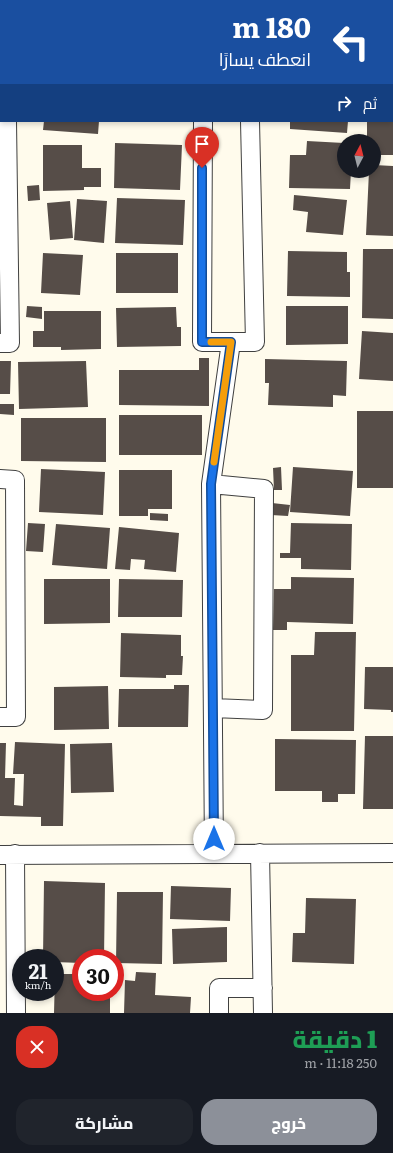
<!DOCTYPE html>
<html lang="ar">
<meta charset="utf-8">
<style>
body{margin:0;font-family:Literata,Cairo,serif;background:#20242c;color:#f1f3f6;direction:rtl;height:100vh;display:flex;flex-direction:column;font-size:15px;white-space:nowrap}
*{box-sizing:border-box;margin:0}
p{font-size:13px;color:#9ea1a6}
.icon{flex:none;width:22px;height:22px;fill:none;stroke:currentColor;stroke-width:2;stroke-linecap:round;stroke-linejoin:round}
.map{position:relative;height:1013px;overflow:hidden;direction:ltr}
.side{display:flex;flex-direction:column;background:#171b24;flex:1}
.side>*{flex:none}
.top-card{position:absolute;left:0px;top:0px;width:393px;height:122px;box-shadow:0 2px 6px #0003;direction:rtl;background:#1a4fa0;color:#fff;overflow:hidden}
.needle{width:26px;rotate:7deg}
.tools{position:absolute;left:337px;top:134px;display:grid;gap:8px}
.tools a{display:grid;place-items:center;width:44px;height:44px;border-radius:50%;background:#171b24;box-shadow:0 2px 6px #0003;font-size:20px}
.speed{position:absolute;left:12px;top:949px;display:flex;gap:8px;font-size:20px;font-weight:700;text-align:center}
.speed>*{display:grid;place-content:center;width:52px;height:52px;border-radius:50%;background:#171b24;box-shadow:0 2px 6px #0003;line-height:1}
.speed small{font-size:10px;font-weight:400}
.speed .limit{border:6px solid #d22;background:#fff;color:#111}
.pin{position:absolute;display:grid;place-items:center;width:34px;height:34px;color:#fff;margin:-41px -17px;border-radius:50% 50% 50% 0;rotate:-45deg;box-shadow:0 0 4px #0007}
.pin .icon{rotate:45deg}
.me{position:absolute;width:44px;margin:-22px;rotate:0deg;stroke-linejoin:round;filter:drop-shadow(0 0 3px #0008)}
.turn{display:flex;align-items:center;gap:14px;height:84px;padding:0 16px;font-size:18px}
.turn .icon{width:52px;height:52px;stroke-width:2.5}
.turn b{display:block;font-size:28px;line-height:34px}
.then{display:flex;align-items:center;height:38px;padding:0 16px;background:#0003;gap:8px;font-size:15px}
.round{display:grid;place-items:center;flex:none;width:42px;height:42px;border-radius:16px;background:#20242c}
.head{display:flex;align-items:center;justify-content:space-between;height:68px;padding:0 16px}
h1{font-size:24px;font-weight:800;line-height:30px;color:#1e9e55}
.action{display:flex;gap:8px;margin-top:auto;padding:8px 16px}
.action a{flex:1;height:46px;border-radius:16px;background:#8c9099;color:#fff;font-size:16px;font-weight:800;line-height:46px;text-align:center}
.action a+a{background:#20242c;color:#f1f3f6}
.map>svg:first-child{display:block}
.building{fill:#564d48}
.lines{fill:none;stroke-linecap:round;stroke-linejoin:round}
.minor-casing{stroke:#404040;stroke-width:20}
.minor{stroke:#fff;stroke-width:18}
.route-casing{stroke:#114b97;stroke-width:10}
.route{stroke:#1a73e8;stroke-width:7}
.slow{stroke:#f59e0b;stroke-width:7}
</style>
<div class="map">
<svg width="393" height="1013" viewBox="0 0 393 1013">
<rect width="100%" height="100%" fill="#fffbec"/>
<path class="building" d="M44,121H99L98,134L43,130Z
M290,121H348L347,133L290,129Z
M367,121H393V155H374V141H367Z
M307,141L344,143V171H351L350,189L289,188L290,155H306Z
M115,143L182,145L180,190L114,188Z
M43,145H82V168H101V187H84V190L43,191Z
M374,165L393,166V236L366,235L369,171H374Z
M39,185L40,200L28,201L27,186Z
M294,195L347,200L343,235L306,232L308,212L293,210Z
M117,198L185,200L183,245L115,243Z
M77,199L107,201L104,243L74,240Z
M70,201L73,238L50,240L47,203Z
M363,249H393V319L362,318Z
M288,251L347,252V272H350V297L287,296Z
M43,253L83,255L80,295L41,293Z
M116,253H178V293H116Z
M27,306L42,307V319L26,317Z
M286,306H348V344L286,345Z
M176,307L177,327H181V346L117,347L116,308Z
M44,311H101V349L61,350V347H33V331H44Z
M362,331L393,333V381L359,379Z
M199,358H209V406L119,405V370H199Z
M265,359L347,361L346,396L333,395V407L268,405L269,383H265Z
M0,361H11L10,394H0Z
M86,361L88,407L19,409L18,362Z
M0,404H14V415L0,414Z
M357,411H393V488H357Z
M119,415H202V455H119Z
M21,418H106V462L21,461Z
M281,467L282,490H274L273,468Z
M293,467L353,471L350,516L290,512Z
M41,469L105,472L103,515L39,512Z
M119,470H172V509H148V516H119Z
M272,503L290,505L288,516L271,515Z
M150,513L168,514V521L150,520Z
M28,523L45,524L43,552L26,551Z
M291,523L352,524L351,570L301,569V558H280V553H290Z
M56,524L110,528L107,569L52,565Z
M119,527L179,533L176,572L144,569L145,560L131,559L130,570L115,569Z
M291,577L354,578L353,624L287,622V630H273L274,589H291Z
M44,579H110V623L44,624Z
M119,579L183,580L182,617H118Z
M315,632H356L354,731H291V655H314Z
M121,633L181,635V656H183L182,675H166V678L120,677Z
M365,667H393V712H391V710L364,709Z
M174,685H189L188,727H118L119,689H174Z
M108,686L109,729L54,730V687Z
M365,736H393V809H363Z
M275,739L356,740L355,794H338V802H322V791H275Z
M15,742L65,744L63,826H41V817L0,816V743H6L5,778H15L14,805L23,806L24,774H13Z
M112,743L114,792L71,793L70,744Z
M44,881L105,883L104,958H81V963L55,962V958H43Z
M171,886L231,888L230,921L170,919Z
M117,892H163L162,964L116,963Z
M306,898L356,899L354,964L292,962L293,933H305Z
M227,927V962L173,964L172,929Z
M136,972L156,973L155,995L191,997L190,1013H124L125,980L135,981Z
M55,974H81V992H110V1013H54Z"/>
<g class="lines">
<defs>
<path id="minor" d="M6,0V1
M247,0V1
M0,103H1
M203,121L202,342H255L250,121
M0,343H10L7,121
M0,479L15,480L16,717H0
M211,484L231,342
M213,708L263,710L264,489L211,484L214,854
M260,853L263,1013
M15,854L16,1013
M0,855L393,853
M219,1013V988H263"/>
</defs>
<use href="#minor" class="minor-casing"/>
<use href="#minor" class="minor"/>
</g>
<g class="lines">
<defs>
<path id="route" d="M202,168V342H231L211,484L214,839"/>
</defs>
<use href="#route" class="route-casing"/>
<use href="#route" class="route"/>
<path class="slow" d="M211,342H231L214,462"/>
</g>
</svg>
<div class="tools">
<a><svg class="needle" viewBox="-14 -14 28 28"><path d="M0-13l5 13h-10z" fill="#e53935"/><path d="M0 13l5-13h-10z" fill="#9ea1a6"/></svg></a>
</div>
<div class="speed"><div>21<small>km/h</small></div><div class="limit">30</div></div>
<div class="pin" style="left:202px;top:168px;background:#d93025"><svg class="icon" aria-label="arrive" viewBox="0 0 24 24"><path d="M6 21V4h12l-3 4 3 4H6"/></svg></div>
<svg class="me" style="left:214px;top:839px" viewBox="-20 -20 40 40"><circle r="19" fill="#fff"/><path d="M0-13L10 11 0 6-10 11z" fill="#1a73e8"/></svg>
<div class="top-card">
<div class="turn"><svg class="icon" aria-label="left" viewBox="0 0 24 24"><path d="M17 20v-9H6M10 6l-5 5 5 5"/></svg><div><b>180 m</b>انعطف يسارًا</div></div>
<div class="then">ثم<svg class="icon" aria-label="right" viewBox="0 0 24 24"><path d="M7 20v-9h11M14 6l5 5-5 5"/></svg></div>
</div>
</div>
<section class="side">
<div class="head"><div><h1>1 دقيقة</h1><p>250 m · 11:18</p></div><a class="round" style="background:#d93025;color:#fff"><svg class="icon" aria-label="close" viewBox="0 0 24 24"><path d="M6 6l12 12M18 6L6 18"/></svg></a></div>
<div class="action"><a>خروج</a><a>مشاركة</a></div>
</section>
